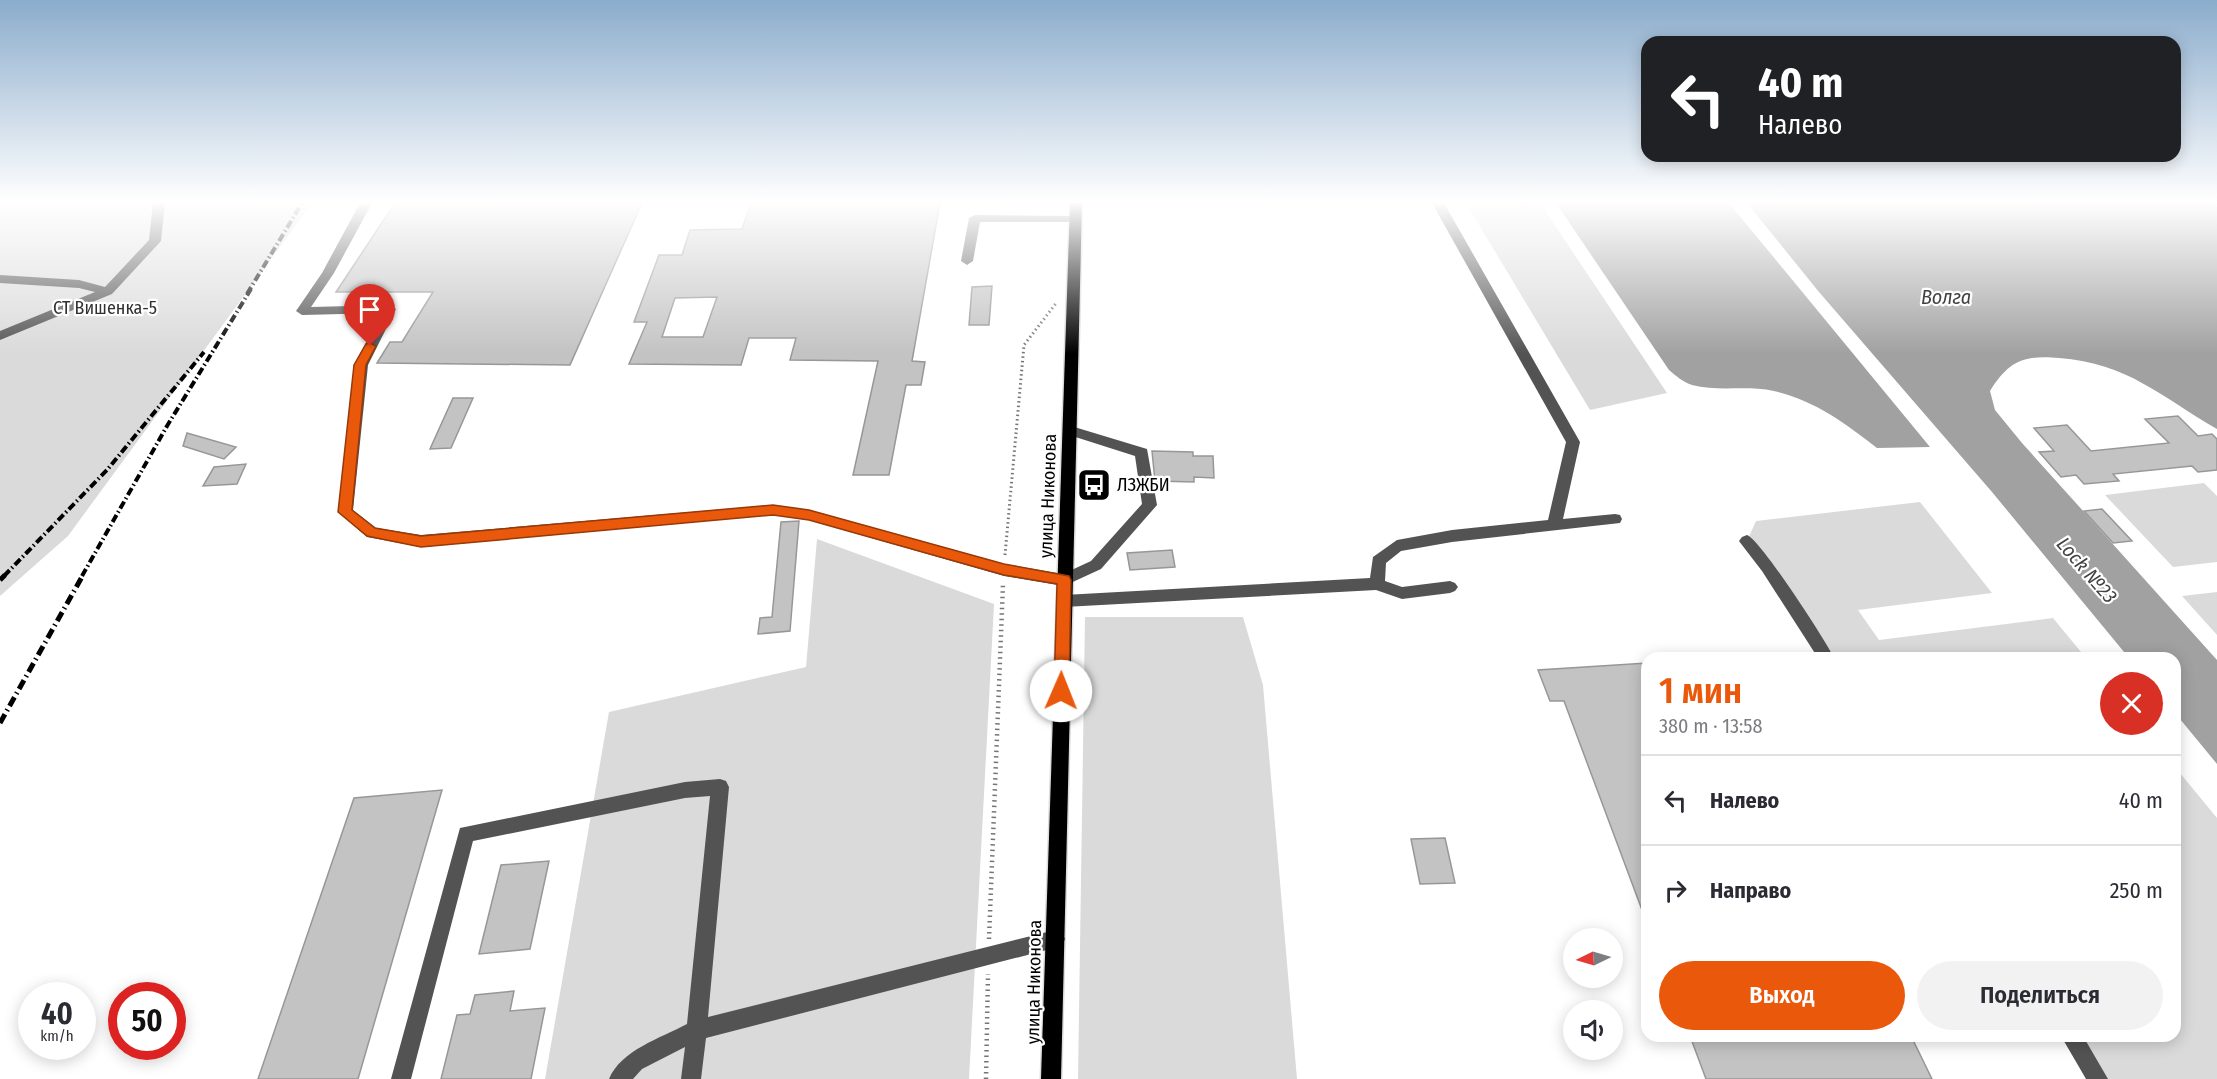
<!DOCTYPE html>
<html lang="ru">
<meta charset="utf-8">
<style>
body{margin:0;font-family:"Fira Sans Condensed",sans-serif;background:#f2f2f3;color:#2b2b33;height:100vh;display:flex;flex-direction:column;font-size:22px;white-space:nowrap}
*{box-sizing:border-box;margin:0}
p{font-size:20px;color:#7c7c81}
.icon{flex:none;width:33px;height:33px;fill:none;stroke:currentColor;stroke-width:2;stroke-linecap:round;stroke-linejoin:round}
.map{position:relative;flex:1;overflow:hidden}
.sheet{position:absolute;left:1641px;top:652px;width:540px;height:390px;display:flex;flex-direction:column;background:#fff;border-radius:18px;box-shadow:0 3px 15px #0003}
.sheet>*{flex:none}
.banner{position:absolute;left:1641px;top:36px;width:540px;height:126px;border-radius:18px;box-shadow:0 3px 15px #0003;background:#202124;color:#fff;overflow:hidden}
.needle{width:39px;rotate:265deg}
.controls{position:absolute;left:1563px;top:928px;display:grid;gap:12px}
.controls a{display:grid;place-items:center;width:60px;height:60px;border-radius:50%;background:#fff;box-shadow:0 3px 15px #0003;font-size:30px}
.speed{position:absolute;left:18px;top:982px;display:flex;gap:12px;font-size:30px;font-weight:700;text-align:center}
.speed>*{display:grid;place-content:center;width:78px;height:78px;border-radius:50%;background:#fff;box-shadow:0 3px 15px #0003;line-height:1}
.speed small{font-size:15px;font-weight:400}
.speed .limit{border:9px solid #d22;background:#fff;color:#111}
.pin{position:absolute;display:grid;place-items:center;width:51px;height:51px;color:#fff;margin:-62px -26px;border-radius:50% 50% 50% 0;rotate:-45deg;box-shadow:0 0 6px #0007}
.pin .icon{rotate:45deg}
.me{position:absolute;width:66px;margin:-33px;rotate:1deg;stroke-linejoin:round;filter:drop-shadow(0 0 4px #0008)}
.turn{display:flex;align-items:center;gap:21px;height:126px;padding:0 18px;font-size:27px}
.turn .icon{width:78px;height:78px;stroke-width:2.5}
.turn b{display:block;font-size:42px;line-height:51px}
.round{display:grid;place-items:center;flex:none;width:63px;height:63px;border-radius:32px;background:#f2f2f3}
.headline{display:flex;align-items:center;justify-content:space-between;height:102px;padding:0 18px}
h1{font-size:36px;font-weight:600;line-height:45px;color:#ea580c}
.primary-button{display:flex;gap:12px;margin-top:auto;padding:12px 18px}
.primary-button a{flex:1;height:69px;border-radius:36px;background:#ea580c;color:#fff;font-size:24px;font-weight:600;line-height:69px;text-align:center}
.primary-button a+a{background:#f2f2f3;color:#2b2b33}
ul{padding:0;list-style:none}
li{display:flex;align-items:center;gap:18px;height:90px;padding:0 18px;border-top:2px solid #e1e1e2}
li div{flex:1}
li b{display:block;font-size:22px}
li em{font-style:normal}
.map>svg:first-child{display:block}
.green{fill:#dadada}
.water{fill:#a1a1a1}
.building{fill:#c3c3c3;stroke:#979797;stroke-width:1.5;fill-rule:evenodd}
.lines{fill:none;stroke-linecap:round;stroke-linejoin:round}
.major-casing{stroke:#dbdbdb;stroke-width:3}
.path-far1{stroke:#757575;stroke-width:3;stroke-dasharray:1.5 3;stroke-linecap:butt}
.path{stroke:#757575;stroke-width:4.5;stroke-dasharray:1.5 4;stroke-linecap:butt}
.minor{fill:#535353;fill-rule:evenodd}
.major{fill:#000;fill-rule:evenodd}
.rail-far1{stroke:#000;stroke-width:4;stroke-dasharray:8 3 1.5 3;stroke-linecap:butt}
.rail{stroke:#000;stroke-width:5;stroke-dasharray:10 4 1.5 4;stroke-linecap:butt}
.route{fill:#ea580c;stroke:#983908;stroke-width:1.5}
.labels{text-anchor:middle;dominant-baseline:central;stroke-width:4.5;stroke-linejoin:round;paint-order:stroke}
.park-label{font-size:18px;fill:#313131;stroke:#fff}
.poi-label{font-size:18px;fill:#000;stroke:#fff;text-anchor:start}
.street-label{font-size:18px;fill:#000;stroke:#fff}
.water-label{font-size:20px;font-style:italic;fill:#424242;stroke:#fff}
</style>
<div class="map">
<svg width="2217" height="1079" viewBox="0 0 2217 1079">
<rect width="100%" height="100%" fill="#fff"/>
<path class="green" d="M0,203H312L68,536L0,596Z
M1466,203H1540L1667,393L1590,410Z
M2204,483L2217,496V562L2173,567L2105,495Z
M1920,502L1992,593L1858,610L1879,640L2053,618L2086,658H1823L1747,541L1756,521Z
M817,539L994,604L969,1079H545L609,712L806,667Z
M2217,592V635L2182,596Z
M1085,617H1243L1263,685L1297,1079H1078Z
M2175,767L2217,818V1079H2096L2069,1037L2175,1036Z"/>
<path class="water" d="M1556,203H1729L1930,447L1877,448C1845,423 1814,400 1774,391C1747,385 1718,392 1692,385C1683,382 1676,376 1669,370Z
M1747,203H2217V429C2161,397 2128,363 2059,358C2023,355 2009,361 1990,391L1995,410L2022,443L2217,660V764L2175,713V658H2129L1992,492L1819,292Z"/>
<path class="building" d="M395,203H642L570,365L377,363L390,342H402L433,292H336Z
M751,203H940L912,361L925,362L921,385H906L889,475H853L878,361L790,360L796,338H749L741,365L629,364L647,322H634L659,255H682L690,230L742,229ZM717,297L703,337H662L675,298Z
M992,286L989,325H969L972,287Z
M453,398H473L451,448L430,449Z
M2178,416L2198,436L2212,434L2217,439V470L2198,472L2192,466L2113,474L2119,481L2084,484L2076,475L2061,477L2039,452L2054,451L2034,428L2067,425L2091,451L2169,443L2145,419Z
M187,433L236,447L224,459L183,446Z
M1152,451L1193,452V456H1213L1214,478L1194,477V482L1155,481Z
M246,464L237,484L203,486L214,467Z
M2102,509L2132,541L2113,543L2084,511Z
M799,521L790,631L758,634L760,618L772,617L781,522Z
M1172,550L1175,567L1130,570L1127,553Z
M1647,663V917L1645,918L1564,701H1550L1538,670Z
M442,790L358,1079H258L354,798Z
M1445,838L1455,883L1420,884L1411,839Z
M549,861L530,949L479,954L501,865Z
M514,991L510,1011L545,1008L531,1079H441L457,1015L470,1014L475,995Z
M1690,1036H1911L1932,1079H1706Z"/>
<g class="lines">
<defs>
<path id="major" d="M1070,203H1082L1061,1079H1041Z"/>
</defs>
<use href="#major" class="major-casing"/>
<path class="path-far1" d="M1005,555L1024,345L1057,302"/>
<path class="path" d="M989,939L1003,584
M986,1079L988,974"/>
<path class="minor" d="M153,203H165L161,241L112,294L0,340V331L95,292L79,288L0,283V275L79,280L105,287L149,240Z
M360,203H372L334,273L311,307L390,305L396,309L368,365L353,510L376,528L421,535L773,505L809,510L1004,564L1063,574L1091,561L1142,504L1135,456L1066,434L1064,431L1071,426L1147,449L1157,505L1101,569L1064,586L1004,576L809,520L773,515L421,547L367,537L338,512L354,365L382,313L302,315L296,311L322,273Z
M1432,203H1444L1580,442L1563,519L1615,514L1620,515L1622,519L1620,523L1452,542L1401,551L1386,563L1385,581L1402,587L1450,581L1455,583L1458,587L1455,591L1450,593L1402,599L1376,590L1064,607L1058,605L1056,601L1058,597L1064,595L1370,578L1373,557L1397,540L1452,530L1548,520L1566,442Z
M975,215L1075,216L1081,219L1075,222H980L973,261L967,265L961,261L969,218Z
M1747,535C1760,539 1827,642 1834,658H1818L1762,571L1742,545L1739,541L1742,537Z
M720,779L726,781L729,787L708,1017L1055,930L1062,932L1065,939L1062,946L706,1038L701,1079H681L685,1047L642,1069L633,1079H609C621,1050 661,1038 687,1024L710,796L685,798L473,841L411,1079H391L460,828L685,782Z
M2061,1036H2083L2108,1079H2086Z"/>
<use href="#major" class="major"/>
<path class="rail-far1" d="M247,294L302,203
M4,576L107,470L204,352
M82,576L167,426L251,289"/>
<path class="rail" d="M0,580L5,575
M0,723L83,575"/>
</g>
<linearGradient id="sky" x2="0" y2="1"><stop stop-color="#8baccc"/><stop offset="0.57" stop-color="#fff"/><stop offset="1" stop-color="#fff" stop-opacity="0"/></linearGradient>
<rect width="2217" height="354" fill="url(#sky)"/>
<path class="route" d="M370,343L376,346L366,365L352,510L375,528L421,536L773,505L809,510L1004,564L1069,576L1071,580L1069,691L1067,696L1061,698L1056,696L1054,691L1057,584L1004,575L809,520L773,515L421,547L367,536L338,512L354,365L366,344Z"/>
<defs>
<symbol id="bus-square" viewBox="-11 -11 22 22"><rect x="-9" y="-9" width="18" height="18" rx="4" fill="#000" stroke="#fff"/><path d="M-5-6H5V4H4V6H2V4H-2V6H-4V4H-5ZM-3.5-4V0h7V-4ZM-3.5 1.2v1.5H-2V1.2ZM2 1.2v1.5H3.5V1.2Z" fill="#fff"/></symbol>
</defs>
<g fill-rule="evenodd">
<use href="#bus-square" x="1075" y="466" width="38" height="38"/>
</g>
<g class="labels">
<g class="park-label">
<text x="105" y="308">СТ Вишенка-5</text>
</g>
<g class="poi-label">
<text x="1117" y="485">ЛЗЖБИ</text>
</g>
<g class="street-label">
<text transform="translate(1048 496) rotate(-88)">улица Никонова</text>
<text transform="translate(1034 982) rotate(-89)">улица Никонова</text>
</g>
<g class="water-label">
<text x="1946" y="297">Волга</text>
<text transform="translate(2087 570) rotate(49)">Lock №23</text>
</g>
</g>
</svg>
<div class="controls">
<a><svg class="needle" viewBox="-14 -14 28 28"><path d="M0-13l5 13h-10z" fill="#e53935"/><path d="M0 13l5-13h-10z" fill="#7c7c81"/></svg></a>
<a><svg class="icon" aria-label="sound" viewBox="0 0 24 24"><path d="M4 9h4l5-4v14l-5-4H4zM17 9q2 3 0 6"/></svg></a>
</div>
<div class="speed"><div>40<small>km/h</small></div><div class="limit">50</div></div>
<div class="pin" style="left:370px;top:346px;background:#d93025"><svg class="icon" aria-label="arrive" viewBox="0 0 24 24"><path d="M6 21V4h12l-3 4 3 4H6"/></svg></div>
<svg class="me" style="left:1061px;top:691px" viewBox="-20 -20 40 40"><circle r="19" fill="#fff"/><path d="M0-13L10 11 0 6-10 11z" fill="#ea580c"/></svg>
<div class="banner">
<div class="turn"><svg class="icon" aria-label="left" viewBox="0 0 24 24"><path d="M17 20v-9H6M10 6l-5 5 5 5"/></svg><div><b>40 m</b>Налево</div></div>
</div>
<section class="sheet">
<div class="headline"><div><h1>1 мин</h1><p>380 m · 13:58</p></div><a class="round" style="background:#d93025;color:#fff"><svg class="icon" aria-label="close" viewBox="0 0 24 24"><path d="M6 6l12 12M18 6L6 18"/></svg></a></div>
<ul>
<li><svg class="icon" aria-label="left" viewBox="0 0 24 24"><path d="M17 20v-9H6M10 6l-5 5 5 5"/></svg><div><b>Налево</b></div><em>40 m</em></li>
<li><svg class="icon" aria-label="right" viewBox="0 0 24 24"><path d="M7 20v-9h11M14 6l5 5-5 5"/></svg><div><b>Направо</b></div><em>250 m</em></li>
</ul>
<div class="primary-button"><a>Выход</a><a>Поделиться</a></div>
</section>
</div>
